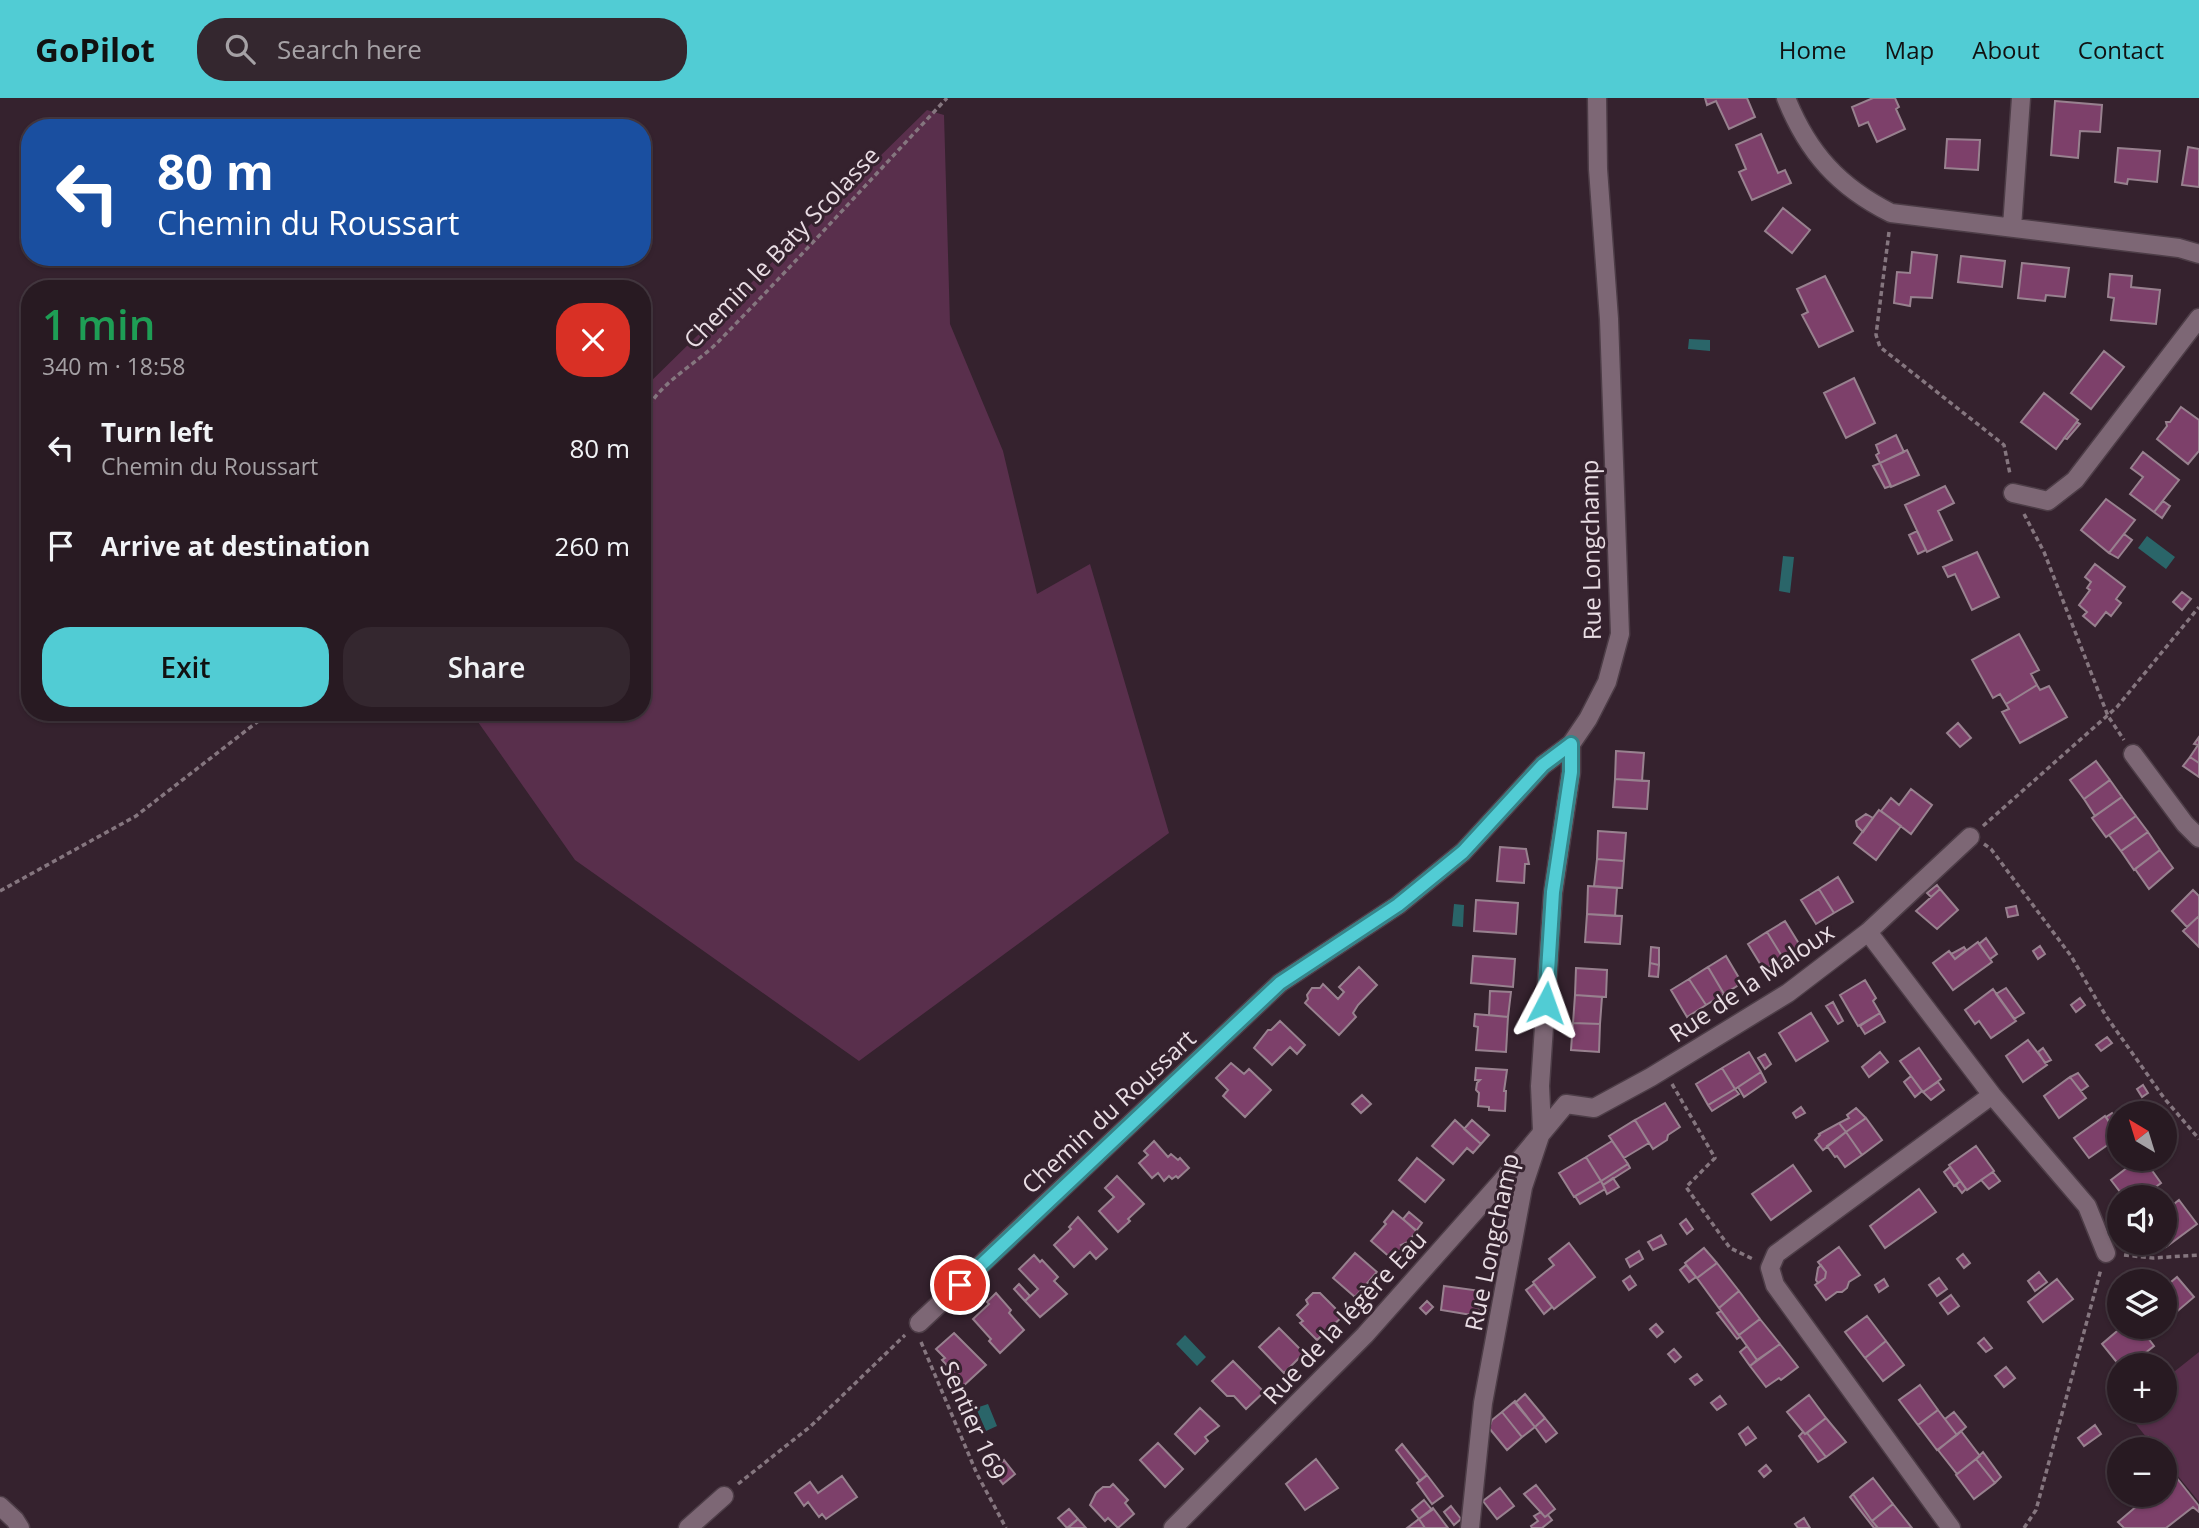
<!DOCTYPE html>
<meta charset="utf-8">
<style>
body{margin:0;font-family:"Open Sans",sans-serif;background:#34272f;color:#f1f3f6;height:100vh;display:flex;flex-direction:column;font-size:26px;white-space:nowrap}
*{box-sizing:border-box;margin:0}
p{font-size:23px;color:#a5a1a5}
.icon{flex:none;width:38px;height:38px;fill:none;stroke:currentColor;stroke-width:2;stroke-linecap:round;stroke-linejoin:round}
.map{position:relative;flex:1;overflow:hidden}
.panel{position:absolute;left:21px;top:182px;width:630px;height:441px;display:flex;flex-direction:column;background:#281a22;border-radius:28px;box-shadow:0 2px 5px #0004,0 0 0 2px #443840}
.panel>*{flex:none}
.hud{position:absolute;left:21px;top:21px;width:630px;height:147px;border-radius:28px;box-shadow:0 2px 5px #0004,0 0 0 2px #443840;background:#1a4fa0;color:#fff;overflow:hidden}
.needle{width:46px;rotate:322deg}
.buttons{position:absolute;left:2107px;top:1003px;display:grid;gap:14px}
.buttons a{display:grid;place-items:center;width:70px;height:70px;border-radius:50%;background:#281a22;box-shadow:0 2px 5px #0004,0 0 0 2px #443840;font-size:35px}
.pin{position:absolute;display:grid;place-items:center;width:60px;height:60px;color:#fff;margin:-30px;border:4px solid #fff;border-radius:50%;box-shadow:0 2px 7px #0007}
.me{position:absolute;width:77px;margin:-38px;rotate:4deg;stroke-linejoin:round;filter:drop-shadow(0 0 5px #0008)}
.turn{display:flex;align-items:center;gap:24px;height:147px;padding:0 21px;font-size:32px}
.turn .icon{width:91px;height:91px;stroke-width:2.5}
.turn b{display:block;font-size:49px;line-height:60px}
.round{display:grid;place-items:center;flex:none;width:74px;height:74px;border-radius:28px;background:#34272f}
.headline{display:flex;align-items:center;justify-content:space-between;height:119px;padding:0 21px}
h1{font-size:42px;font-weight:600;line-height:52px;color:#1e9e55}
.primary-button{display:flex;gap:14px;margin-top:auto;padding:14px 21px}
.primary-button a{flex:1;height:80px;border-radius:28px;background:#51ccd4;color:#111;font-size:28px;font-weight:600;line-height:80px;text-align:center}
.primary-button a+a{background:#34272f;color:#f1f3f6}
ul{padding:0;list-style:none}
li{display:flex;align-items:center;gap:21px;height:98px;padding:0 21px}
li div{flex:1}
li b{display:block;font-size:26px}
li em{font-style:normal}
header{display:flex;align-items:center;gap:42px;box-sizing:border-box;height:98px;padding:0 35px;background:#51ccd4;color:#111}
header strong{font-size:33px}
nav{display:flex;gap:38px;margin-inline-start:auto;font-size:24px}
.search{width:490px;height:63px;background:#34272f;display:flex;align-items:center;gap:18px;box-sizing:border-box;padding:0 24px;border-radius:28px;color:#a5a1a5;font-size:26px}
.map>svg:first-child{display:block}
.green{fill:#592f4c}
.water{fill:#2a6569}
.building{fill:#7d406a;stroke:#98818f;stroke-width:2}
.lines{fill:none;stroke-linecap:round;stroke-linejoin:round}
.street-casing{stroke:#4d3d47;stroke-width:21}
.path{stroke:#85767f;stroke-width:3.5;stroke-dasharray:5 3.5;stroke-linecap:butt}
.street{stroke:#7d6775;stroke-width:18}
.route-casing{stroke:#35858a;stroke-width:18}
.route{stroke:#51ccd4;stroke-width:12}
.labels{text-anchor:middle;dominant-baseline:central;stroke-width:6;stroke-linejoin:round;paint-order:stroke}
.street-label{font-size:24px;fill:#e9dde4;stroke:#35222e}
</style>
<header>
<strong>GoPilot</strong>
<div class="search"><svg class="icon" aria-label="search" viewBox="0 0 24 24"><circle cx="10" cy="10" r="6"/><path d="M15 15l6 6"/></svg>Search here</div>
<nav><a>Home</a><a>Map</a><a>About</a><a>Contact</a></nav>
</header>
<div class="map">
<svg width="2199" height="1430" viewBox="0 0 2199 1430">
<rect width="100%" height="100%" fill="#35222e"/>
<path class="green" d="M927,12L944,17L950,226L1003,353L1037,496L1090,466L1169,735L859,963L575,762L471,614H642V292Z
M2199,1254V1404L2165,1362V1351H2156L2125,1313L2165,1312V1281Z"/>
<path class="water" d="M1689,241L1710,242V253L1688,251Z
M2147,438L2175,459L2166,471L2138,450Z
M1783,458L1794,459L1790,495L1779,493Z
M1454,806L1464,807L1463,829L1452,828Z
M1185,1237L1206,1259L1197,1268L1176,1246Z
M988,1306L997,1328L986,1333L976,1310Z"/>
<path class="building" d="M1705,0H1747L1755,19L1729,31L1716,3L1707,7Z
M1873,0H1895L1899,9L1896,11L1905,31L1877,44L1868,24L1859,28L1852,9Z
M2055,3L2102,7L2100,34L2080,33L2078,60L2051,57Z
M1761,36L1778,75L1785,72L1791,85L1752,102L1739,74L1746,71L1736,47Z
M1947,41L1980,42L1978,72L1945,70Z
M2188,49L2199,51V89L2182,87Z
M2118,50L2160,53L2157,84L2128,81L2127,86L2115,84Z
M1783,110L1810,132L1792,155L1765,133Z
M1912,154L1937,157L1932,200L1911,199L1910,208L1894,205L1897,174L1910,175Z
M1961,158L2005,163L2002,189L1958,184Z
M2022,165L2069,170L2065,199L2046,197L2045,203L2018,200Z
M2110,176L2132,178L2131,189L2160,192L2156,226L2111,222L2114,200L2108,199Z
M1825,178L1853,233L1819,249L1802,217L1808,214L1797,191Z
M2104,253L2124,269L2091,311L2071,295Z
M1854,280L1875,325L1846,340L1824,295Z
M2044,295L2078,322L2056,351L2021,324Z
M2181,309L2199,322V353L2188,366L2157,341L2167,328L2166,324H2170Z
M2077,324L2080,326L2067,341L2064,340Z
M1896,337L1904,354L1880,365L1876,357L1879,355L1876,347Z
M1907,352L1919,377L1891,389L1880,365Z
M2143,354L2179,382L2154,414L2130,396L2143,379L2131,370Z
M1880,365L1891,388L1885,390L1873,368Z
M1945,388L1954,405L1938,413L1952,442L1927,454L1905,407Z
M2106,401L2135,422L2109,455L2081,432Z
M2163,403L2170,408L2162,420L2154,414Z
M1917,433L1926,452L1918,456L1909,437Z
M2124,436L2132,442L2118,460L2109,455Z
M1977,454L1999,499L1972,512L1955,476L1948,479L1943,469Z
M2095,466L2125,489L2116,501L2121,505L2111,518L2106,514L2095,528L2083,518L2087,514L2079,507L2090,492L2087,490L2091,484L2085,479Z
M2182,494L2191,501L2182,512L2173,504Z
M2019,536L2039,572L2031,576L2037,587L2006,606L2000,596L1993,600L1972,562Z
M2037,587L2040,592L2049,588L2067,619L2020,645L2002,614L2009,611L2006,606Z
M1958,625L1971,640L1960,649L1947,635Z
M2199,639V665L2190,659L2198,647L2194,646Z
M1616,653L1644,655L1642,683L1615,681Z
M2190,659L2199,665V679L2183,668Z
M2096,663L2110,682L2084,701L2070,682Z
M1615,681L1649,683L1647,711L1613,709Z
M2110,682L2122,699L2095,718L2084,701Z
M1911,691L1932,707L1911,736L1881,713L1891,700L1899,707Z
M2122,699L2136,718L2106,739L2092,720Z
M1879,712L1901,728L1876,762L1854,745Z
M1866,716L1873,720L1863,734L1857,728L1856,723Z
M2136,718L2148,734L2121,753L2109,737Z
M1598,733L1626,735L1624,763L1597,761Z
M2148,734L2160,752L2134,772L2121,753Z
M1500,749L1526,751L1529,766H1525L1524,785L1497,783Z
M2160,752L2173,770L2149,791L2135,771Z
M1597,761L1624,763L1622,790L1594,788Z
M1838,779L1853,804L1834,815L1819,791Z
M1937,787L1940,791L1931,799L1927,795Z
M1588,788L1617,790L1615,818L1587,816Z
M1819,791L1834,815L1816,826L1801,802Z
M1940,791L1958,812L1937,831L1916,813Z
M2193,792L2199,798V818L2187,829L2172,813Z
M1476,802L1518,805L1516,836L1474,833Z
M2016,808L2018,817L2008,819L2006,810Z
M1587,816L1622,818L1620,846L1585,844Z
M2199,818V849L2183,833Z
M1785,823L1801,849L1783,860L1767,834Z
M1767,834L1783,860L1764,872L1748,846Z
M1986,840L1997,856L1990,861L1979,846Z
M1978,844L1992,864L1953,892L1933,865L1949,853L1955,861Z
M2040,848L2045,856L2038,861L2033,853Z
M1651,849L1659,850V867L1650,865Z
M1964,849L1966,852L1955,861L1951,856Z
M1473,858L1515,861L1513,889L1471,885Z
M1726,858L1742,885L1724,896L1708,869Z
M1650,865L1659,867L1658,879L1649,878Z
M1359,869L1377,887L1358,907L1353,915L1356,919L1339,937L1305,905L1308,901L1307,897L1312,890H1320L1323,886L1338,901L1344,894L1339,889Z
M1708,869L1724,896L1706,907L1689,881Z
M1576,870L1607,872L1606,899L1575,897Z
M1689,881L1706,907L1687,919L1671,892Z
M1865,882L1876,900L1873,903L1880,915L1858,928L1840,897Z
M2006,890L2024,915L2014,921L1996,896Z
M1993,891L2016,923L1991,940L1979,923L1975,926L1965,912Z
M1490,893L1511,894L1508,919L1489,917Z
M1575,897L1602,899L1600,926L1573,925Z
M2080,900L2085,907L2076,914L2071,907Z
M1833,904L1843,923L1838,926L1826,908Z
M1811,915L1828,943L1796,963L1779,935Z
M1880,915L1885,924L1865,936L1860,928Z
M1475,916L1508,919L1506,954L1476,952L1478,929L1474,928Z
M1280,923L1305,947L1297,956L1290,949L1272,967L1254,950L1268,932H1271Z
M1573,925L1600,926L1599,954L1571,952Z
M2107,939L2112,945L2101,953L2096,947Z
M2028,942L2047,967L2023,984L2006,958Z
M1919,950L1941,981L1923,994L1900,963Z
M2043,950L2051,962L2045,965L2038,954Z
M1749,954L1761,974L1735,991L1722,970Z
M1880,954L1888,964L1869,979L1862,969Z
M1765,956L1771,966L1765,971L1758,960Z
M1231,965L1244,976L1249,971L1271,992L1245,1019L1223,998L1228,992L1216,980Z
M1476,970L1507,972L1504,993H1506L1505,1013L1489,1012V1009L1478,1008L1479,995L1476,992L1477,985L1480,982H1475Z
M1722,970L1735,991L1708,1007L1696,986Z
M1761,974L1766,984L1744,999L1738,989Z
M2078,975L2088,988L2081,993L2070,979Z
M1911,978L1922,993L1915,999L1904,984Z
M2070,979L2086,1000L2059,1020L2044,998Z
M1938,984L1944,992L1931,1002L1923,994Z
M2143,987L2148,995L2142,999L2137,991Z
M1735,991L1739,996L1712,1013L1708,1007Z
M1362,997L1371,1006L1361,1015L1352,1006Z
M1665,1005L1680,1029L1668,1037L1667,1042L1653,1051L1635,1022Z
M1801,1009L1805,1015L1796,1020L1793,1015Z
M1856,1010L1866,1020L1846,1034L1839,1025L1849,1020L1847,1017Z
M2112,1015L2119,1025L2118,1037L2106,1019Z
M2105,1018L2119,1039L2089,1060L2074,1040Z
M1866,1020L1882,1042L1862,1057L1846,1034Z
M1455,1022L1481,1046L1473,1055L1467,1050L1453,1066L1432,1048Z
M1472,1022L1489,1037L1481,1046L1464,1031Z
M1635,1022L1649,1045L1624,1060L1609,1038Z
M1839,1025L1846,1034L1823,1052L1815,1042L1820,1037L1819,1036Z
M1846,1034L1862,1057L1845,1069L1837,1058L1835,1059L1827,1048Z
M1154,1043L1168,1059L1171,1056L1178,1062L1180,1060L1189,1070L1178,1080L1176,1078L1172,1081L1169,1078L1164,1083L1158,1075L1152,1080L1139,1065L1148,1057L1144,1053Z
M1612,1043L1628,1066L1601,1083L1586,1059Z
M1976,1048L1994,1073L1967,1092L1949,1067Z
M1586,1059L1601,1083L1574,1099L1559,1075Z
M1417,1060L1444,1082L1425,1104L1399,1082Z
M2140,1060H2143L2161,1085L2142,1099H2124L2111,1082Z
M1628,1066L1630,1070L1603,1087L1601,1083Z
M1793,1067L1811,1093L1771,1122L1752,1096Z
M1950,1069L1960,1083L1954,1088L1944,1074Z
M1993,1074L2000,1083L1989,1091L1981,1082Z
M1117,1078L1144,1106L1128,1121L1130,1123L1118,1134L1099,1113L1114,1099L1105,1090Z
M1613,1080L1619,1089L1607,1096L1603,1087Z
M1601,1083L1605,1091L1580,1106L1575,1098Z
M1960,1083L1966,1091L1962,1095L1956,1087Z
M1919,1091L1936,1114L1885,1150L1870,1128Z
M2179,1102L2197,1126L2166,1149L2163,1144L2165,1113Z
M1393,1113L1417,1133L1408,1144L1401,1147L1403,1149L1392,1161L1371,1143L1386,1126L1384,1124Z
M1409,1114L1422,1125L1416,1133L1403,1121Z
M1078,1119L1107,1151L1096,1161L1090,1154L1074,1169L1054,1147L1071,1131L1069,1129Z
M1686,1121L1693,1131L1687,1136L1680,1126Z
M1661,1137L1666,1146L1653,1152L1648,1144Z
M1569,1145L1595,1179L1554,1211L1533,1184L1554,1167L1549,1161Z
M1839,1149L1860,1177L1849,1184L1847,1190L1842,1194H1837L1826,1202L1815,1187L1825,1180L1826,1174L1818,1164Z
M1704,1150L1717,1165L1697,1180L1685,1165Z
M1639,1153L1643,1161L1630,1169L1626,1161Z
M1355,1155L1377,1174L1355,1199L1333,1180Z
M1963,1156L1970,1165L1964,1170L1957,1161Z
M1034,1157L1040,1164L1042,1162L1058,1179L1054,1183L1067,1196L1040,1219L1025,1203L1038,1191L1019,1171Z
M1717,1165L1739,1193L1719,1210L1697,1180Z
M1686,1167L1696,1179L1689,1184L1680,1172Z
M1821,1167L1826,1174L1825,1180L1818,1185L1816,1182L1818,1170Z
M2039,1174L2047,1184L2035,1193L2028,1183Z
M1630,1178L1636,1187L1629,1192L1623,1183Z
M2177,1179L2194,1199L2167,1222L2165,1220V1189Z
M1939,1180L1947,1191L1937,1198L1929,1187Z
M1884,1181L1888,1188L1879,1194L1875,1187Z
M2057,1181L2073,1201L2043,1224L2028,1204Z
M1019,1186L1030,1198L1025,1203L1014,1191Z
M1534,1186L1552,1209L1544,1216L1526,1192Z
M1444,1188L1481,1193L1478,1218L1441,1212Z
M1739,1193L1760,1221L1739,1237L1719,1210Z
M996,1195L1011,1212L1009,1215L1024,1232L1000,1255L989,1243L991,1241L973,1221L989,1206L987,1204Z
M1313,1195H1320L1343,1218L1317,1242L1300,1225L1303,1223L1297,1217L1308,1206L1306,1202Z
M1951,1197L1959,1208L1948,1216L1940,1205Z
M1427,1203L1433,1209L1426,1216L1420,1210Z
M1721,1213L1740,1239L1737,1241L1717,1215Z
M1867,1218L1886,1243L1865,1260L1845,1234Z
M1760,1221L1780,1246L1757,1262L1739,1237Z
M1656,1226L1663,1234L1657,1239L1650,1231Z
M2139,1228H2150L2153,1233L2147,1238Z
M2139,1228L2154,1248L2130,1267H2119L2102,1246L2123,1228Z
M1279,1230L1304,1255L1284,1275L1259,1249Z
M954,1235L986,1267L961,1290L948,1275L951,1272L942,1262L945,1260L936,1251Z
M1984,1240L1992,1250L1986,1254L1978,1245Z
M1886,1243L1904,1267L1883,1283L1865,1260Z
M1780,1246L1798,1269L1781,1282L1779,1280L1766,1289L1750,1268Z
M1747,1248L1757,1262L1750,1268L1740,1254Z
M1674,1251L1681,1259L1675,1264L1668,1256Z
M1233,1263L1264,1294L1246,1311L1234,1298H1227L1212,1283Z
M2006,1269L2015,1280L2004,1289L1995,1278Z
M1697,1276L1702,1282L1695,1287L1690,1281Z
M1920,1287L1938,1312L1918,1327L1899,1302Z
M1525,1296L1545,1320L1535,1329L1515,1305Z
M1809,1297L1826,1320L1805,1336L1787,1314Z
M1720,1298L1726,1306L1717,1312L1711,1305Z
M1515,1303L1535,1329L1522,1339L1502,1314Z
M1200,1310L1219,1328L1205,1339L1208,1343L1195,1356L1175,1336Z
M1938,1312L1957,1337L1937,1352L1918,1327Z
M1502,1314L1522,1339L1507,1352L1489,1330L1492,1322Z
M1954,1314L1966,1329L1957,1337L1945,1321Z
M1545,1320L1557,1335L1546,1344L1535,1329Z
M1826,1320L1846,1344L1826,1359L1807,1335Z
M2095,1327L2101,1336L2084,1348L2078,1340Z
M1748,1329L1756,1340L1746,1347L1739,1336Z
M1961,1333L1980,1358L1957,1376L1938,1352Z
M1803,1334L1805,1336L1807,1335L1826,1359L1818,1364L1799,1338Z
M2148,1339L2154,1347L2149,1350L2143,1343Z
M1158,1345L1183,1371L1165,1389L1140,1362Z
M1402,1346L1427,1377L1420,1383L1396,1352Z
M1983,1354L2001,1379L1995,1385L1976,1361Z
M1316,1361L1338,1390L1305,1412L1286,1386Z
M1976,1361L1995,1385L1974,1401L1956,1377Z
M1004,1362L1015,1376L1003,1386L992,1372Z
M2165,1365L2199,1408V1414L2193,1409L2166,1430H2124L2118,1424L2151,1396H2165Z
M1766,1367L1771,1373L1764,1379L1759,1373Z
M1427,1377L1443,1398L1432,1406L1417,1385Z
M842,1378L857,1399L826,1421L822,1416L819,1419L808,1404L804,1408L795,1395L810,1384L818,1395Z
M1873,1380L1893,1406L1872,1423L1853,1396Z
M1113,1386L1128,1402L1125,1405L1134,1416L1118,1430L1108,1420L1105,1423L1090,1407L1096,1395L1103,1389H1110Z
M1536,1387L1555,1411L1545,1419L1524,1396Z
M1500,1390L1514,1408L1497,1421L1483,1403Z
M1853,1396L1872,1423L1878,1430H1874L1850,1399Z
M1424,1402L1432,1412L1419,1421L1412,1412Z
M1893,1406L1912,1430H1878L1872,1423Z
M1451,1408L1461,1421L1454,1427L1444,1414Z
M1433,1410L1448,1430H1425L1419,1421Z
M1069,1411L1078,1421L1067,1430L1058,1420Z
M1541,1414L1545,1419L1548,1417L1552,1422L1542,1430H1532L1531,1428L1538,1423L1534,1418Z
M1804,1420L1810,1430H1798L1795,1426Z
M1078,1421L1086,1430H1068Z
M1419,1421L1425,1430H1407Z"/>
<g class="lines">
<defs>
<path id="street" d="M1786,0C1808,55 1839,89 1891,115L2179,150L2199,156
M2012,129L2021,0
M2013,395L2048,403L2075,382L2199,220
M2133,656L2185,726L2199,740
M1868,834L1992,997L2087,1108L2106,1155
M919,1225L1280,885L1398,807L1463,754L1543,667L1571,646
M0,1408L15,1422L20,1430
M688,1430L724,1398
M1173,1430L1365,1237L1501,1084L1566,1006L1594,1010L1651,979L1788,895L1868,834L1970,739
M1470,1430L1483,1305L1523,1089L1542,1032L1540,988L1553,795L1571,674V646L1588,621L1607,584L1620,536L1609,221L1598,71L1597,0
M1951,1430L1775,1187L1770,1170L1776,1156L1992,997"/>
</defs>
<use href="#street" class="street-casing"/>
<path class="path" d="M1889,134L1876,237L1880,249L2004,347L2010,376
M642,323C653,287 695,268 719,243C797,163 871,81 947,0
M2024,416L2044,454L2108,618L2124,642
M1983,728L2117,609L2199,509
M1984,746L1991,751L2071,858L2106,918L2164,1000L2199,1041
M0,793L136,718L270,614
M1672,986L1715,1060L1686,1089L1730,1150L1755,1162
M2124,1157L2153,1160L2199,1157
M921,1244L977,1376L1006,1430
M738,1386L811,1328L905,1237
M2024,1430L2036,1412L2101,1171"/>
<use href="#street" class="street"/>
</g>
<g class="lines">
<defs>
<path id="route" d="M960,1187L1280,885L1398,807L1463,754L1543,667L1571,646V674L1553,794L1546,905"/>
</defs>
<use href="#route" class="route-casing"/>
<use href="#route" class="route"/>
</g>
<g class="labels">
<g class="street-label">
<text transform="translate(781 149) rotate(-46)">Chemin le Baty Scolasse</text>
<text transform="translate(1590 452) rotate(-91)">Rue Longchamp</text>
<text transform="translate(1751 884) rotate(-34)">Rue de la Maloux</text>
<text transform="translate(1108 1013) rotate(-43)">Chemin du Roussart</text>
<text transform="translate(1491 1144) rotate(-78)">Rue Longchamp</text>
<text transform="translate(1344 1219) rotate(-47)">Rue de la légère Eau</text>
<text transform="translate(974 1322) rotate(66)">Sentier 169</text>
</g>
</g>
</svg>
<div class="buttons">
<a><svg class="needle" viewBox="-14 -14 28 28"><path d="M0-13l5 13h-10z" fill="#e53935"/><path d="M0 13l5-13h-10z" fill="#a5a1a5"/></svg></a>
<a><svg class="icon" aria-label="sound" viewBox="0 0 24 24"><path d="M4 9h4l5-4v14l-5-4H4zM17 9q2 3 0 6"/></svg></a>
<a><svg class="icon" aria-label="layers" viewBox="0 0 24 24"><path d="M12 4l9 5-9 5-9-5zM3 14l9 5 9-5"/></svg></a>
<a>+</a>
<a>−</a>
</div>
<div class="pin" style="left:960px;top:1187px;background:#d93025"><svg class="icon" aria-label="arrive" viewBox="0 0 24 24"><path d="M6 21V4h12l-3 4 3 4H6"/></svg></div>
<svg class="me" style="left:1546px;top:905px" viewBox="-20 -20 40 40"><path d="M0-17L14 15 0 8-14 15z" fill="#51ccd4" stroke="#fff" stroke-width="4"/></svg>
<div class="hud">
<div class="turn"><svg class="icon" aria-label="left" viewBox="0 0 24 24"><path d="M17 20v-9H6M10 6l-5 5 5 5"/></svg><div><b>80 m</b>Chemin du Roussart</div></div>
</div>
<section class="panel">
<div class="headline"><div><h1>1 min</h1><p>340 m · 18:58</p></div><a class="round" style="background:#d93025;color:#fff"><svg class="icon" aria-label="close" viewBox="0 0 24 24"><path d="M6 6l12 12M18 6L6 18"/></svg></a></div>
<ul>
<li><svg class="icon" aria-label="left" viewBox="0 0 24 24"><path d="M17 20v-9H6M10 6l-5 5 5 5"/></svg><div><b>Turn left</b><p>Chemin du Roussart</p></div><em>80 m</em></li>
<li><svg class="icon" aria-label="arrive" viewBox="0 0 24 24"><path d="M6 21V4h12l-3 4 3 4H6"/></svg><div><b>Arrive at destination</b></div><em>260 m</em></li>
</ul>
<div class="primary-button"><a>Exit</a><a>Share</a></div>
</section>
</div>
